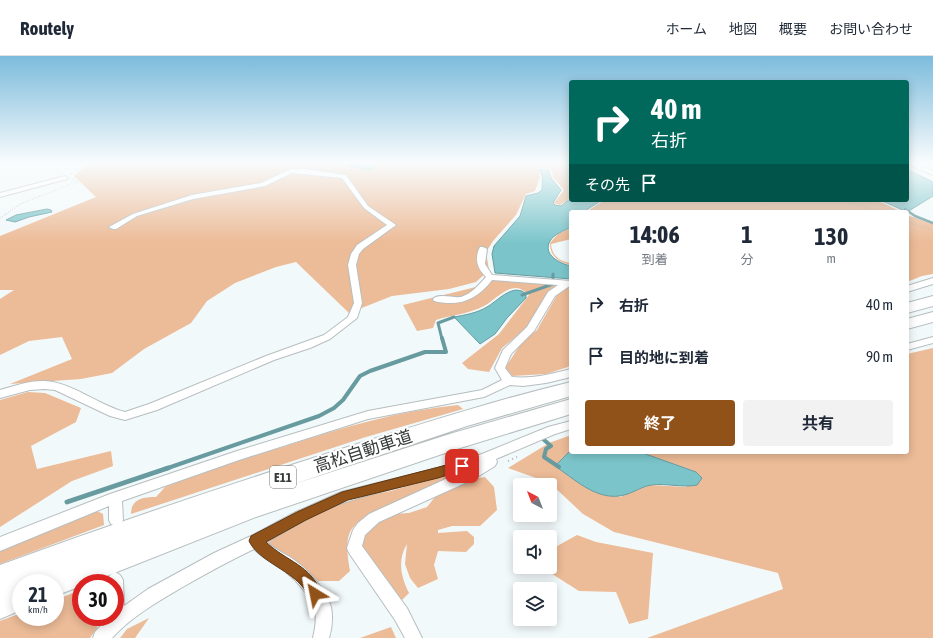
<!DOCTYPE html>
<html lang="ja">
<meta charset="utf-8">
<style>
body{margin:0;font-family:"Asap Condensed","Noto Sans JP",sans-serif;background:#f2f2f3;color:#1f2937;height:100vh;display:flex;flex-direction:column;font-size:15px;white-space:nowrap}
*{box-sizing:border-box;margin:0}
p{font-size:13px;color:#747a83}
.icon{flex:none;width:22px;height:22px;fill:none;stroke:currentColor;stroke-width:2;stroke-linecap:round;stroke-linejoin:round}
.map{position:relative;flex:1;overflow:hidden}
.sheet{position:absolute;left:569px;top:154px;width:340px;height:244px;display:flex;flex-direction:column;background:#fff;border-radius:4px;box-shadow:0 2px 10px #0003}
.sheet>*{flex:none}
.hud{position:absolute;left:569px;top:24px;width:340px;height:122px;border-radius:4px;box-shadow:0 2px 10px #0003;background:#00695c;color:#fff;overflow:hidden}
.needle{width:26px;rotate:318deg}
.controls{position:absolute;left:513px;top:422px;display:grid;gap:8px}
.controls a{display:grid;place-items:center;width:44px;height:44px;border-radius:4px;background:#fff;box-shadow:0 2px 10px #0003;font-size:20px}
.speed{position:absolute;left:12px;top:518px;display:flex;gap:8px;font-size:20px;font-weight:700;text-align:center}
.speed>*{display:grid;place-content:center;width:52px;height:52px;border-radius:50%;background:#fff;box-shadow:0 2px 10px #0003;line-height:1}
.speed small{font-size:10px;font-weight:400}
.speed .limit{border:6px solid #d22;background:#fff;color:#111}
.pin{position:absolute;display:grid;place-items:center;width:34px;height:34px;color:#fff;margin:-17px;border-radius:8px;box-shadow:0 2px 6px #0006}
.me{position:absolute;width:44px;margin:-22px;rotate:325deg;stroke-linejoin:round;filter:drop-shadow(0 0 3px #0008)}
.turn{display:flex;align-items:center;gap:14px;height:84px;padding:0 16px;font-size:18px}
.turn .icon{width:52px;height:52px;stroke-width:2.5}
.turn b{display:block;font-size:28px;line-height:34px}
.then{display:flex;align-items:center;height:38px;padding:0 16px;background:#0003;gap:8px;font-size:15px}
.eta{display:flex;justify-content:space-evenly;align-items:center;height:68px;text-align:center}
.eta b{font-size:24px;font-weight:700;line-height:28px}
.action{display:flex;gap:8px;margin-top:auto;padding:8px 16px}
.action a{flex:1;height:46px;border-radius:4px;background:#905218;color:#fff;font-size:16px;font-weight:700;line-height:46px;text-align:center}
.action a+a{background:#f2f2f3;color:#1f2937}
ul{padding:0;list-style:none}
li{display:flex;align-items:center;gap:12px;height:52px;padding:0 16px}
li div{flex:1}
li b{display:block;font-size:15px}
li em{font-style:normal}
header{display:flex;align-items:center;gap:24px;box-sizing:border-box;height:56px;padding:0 20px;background:#fff;border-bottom:1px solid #e0e1e3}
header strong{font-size:19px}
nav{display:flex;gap:22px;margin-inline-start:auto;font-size:14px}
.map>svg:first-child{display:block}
.forest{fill:#ecbb97}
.water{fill:#7bc5ca;stroke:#679b9f}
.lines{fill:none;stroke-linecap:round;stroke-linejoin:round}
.stream-far3{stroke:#679b9f;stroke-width:2.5}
.stream-far2{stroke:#679b9f;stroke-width:3}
.stream-far1{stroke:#679b9f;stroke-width:4}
.stream{stroke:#679b9f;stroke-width:5}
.street-casing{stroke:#b7bebf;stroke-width:2}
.highway-casing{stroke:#b7bebf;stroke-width:2}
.path-far1{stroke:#abb0b1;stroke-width:1.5;stroke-dasharray:0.5 2;stroke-linecap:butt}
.path{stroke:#abb0b1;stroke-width:2;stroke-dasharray:1 3.5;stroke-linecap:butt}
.street{fill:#fff;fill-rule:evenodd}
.highway{fill:#fff;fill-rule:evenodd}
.route{fill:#905218;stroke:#5e3510}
.labels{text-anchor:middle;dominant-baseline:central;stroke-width:4;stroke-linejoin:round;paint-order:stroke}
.shield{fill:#fff;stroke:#737575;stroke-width:1}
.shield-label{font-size:13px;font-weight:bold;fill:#373a3a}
.near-street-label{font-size:17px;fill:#373a3a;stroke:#fff}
</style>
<header>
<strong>Routely</strong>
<nav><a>ホーム</a><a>地図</a><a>概要</a><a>お問い合わせ</a></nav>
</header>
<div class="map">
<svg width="933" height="582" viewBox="0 0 933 582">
<rect width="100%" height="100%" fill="#f2f9fa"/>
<path class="forest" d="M94,106H356L348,109L370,114L379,108V106H571V143L566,145L560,149L554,147L564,134L553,121L552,115L544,112H538L540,121L535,135L526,138L516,159L493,185L486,196L489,214L476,226L449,233L392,240L349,257L296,206L276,211L235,227L207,245L191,267L144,293L112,317L81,323L10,328L72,303L62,281L29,285L0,299V243L14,234H0V180L96,141L74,120L82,113Z
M605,144H872L883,147L901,156H586Z
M907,159L933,168V218L922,220L907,226Z
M571,172V183L551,188C552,200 559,205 571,207V209C559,206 550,201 550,187L558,178Z
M493,223L559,228L529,270L502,292L489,316L468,313L462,307L499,278L529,239C525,236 522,232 516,232C504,232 494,245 484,250C469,258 451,259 436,264L433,272L417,275L403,249L484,229Z
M568,230L571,234V310L546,318L512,320L505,312L522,286L537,274L557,239Z
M933,292V582H647L783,533L778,517L614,476L583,458L550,427L508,412L549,387L571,379V394L556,410L620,441L650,429L686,431L696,416L640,396H907V298Z
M28,336L45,337L81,352L76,366L31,390L37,413L111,395L113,410L72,425L0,471V344Z
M458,349L463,353L366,381L131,458C131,443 143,441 156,441L165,431C205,415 246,402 286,390C344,371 398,355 458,349Z
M475,410C465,416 455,422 445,427C424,436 360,455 350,476C345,487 348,503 350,515L339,525H318L304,512L267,489L277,478L315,458L354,442L391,435Z
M485,421L494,431L497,454L480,470H452L438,474V477L467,475L474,481V488L466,496L438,495L434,509L438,523L418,532L410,522L405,508L407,488C397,504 401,521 409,537L402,544L395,541L363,497L362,486L369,470L392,458L409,457L427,451L435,441L472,423Z
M95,454L103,458L104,469L0,508V492Z
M577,479L596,486L653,497L648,563L629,568L616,536L579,535L541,511H550V494Z
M81,534V561H99L97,572L90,582H0V565L21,557V561H55V544Z
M149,562L135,582H120L127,573Z
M391,571L396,582H360Z"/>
<path class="water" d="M356,106H379V107L370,114L347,110Z
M540,113L549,115L551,122L561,134L553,147L555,149L561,150L567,145L572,144H602L583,156H571V171C564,175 554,178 550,185C542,199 561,208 571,210V223L495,217L492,198L494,190L520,160L526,140L538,137L542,134C542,127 544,119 539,114Z
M907,113L933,126V140L907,156L885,146L877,144H907Z
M47,153L51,154L52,156L29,161L15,166L6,164L16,159Z
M516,234L522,235L526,238V242L507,262L495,278L480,288L454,261C465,259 477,257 487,251C497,245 504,236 516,234Z
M571,394V396H640L696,416L702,422L697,429C682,432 666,427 651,429C640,431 630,439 619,440C595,443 574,423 555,410Z"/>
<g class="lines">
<path class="stream-far3" d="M905,153L915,160L933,167"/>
<path class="stream-far2" d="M522,239L553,228V218
M442,283L438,267L454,261"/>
<path class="stream-far1" d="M543,383L551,390L546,393L544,401L559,411
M165,413L319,360L334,352L343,344L360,320L370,315L425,296H446L442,282"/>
<path class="stream" d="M67,446L168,412"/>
<defs>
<path id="street" d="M907,106H912L933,115V119L907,108Z
M291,113H304L346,119L368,150L396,169L363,193L359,198L356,209L362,247L357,262L330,283L310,292L274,304L157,354L125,364L110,360L55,334L44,333L30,334L0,342V334C14,330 28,325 43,325C70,325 98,349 125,356L149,348L266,300L324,279L348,261L354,247L348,209L351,198L357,189L387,169L364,152L342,122L292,117L265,130L193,143L137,160L116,173H113L109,171L133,158L192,139L261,127Z
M65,120L68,122L67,123L0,141V137Z
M480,191H483L487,193L485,208L492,219L571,225V229L555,240L534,275L511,298L505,312L512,321C532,323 552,318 571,313V321L546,327L523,330L510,329L484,341L368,363L239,404L122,445L123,464L121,468L116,470L111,468L109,464V450L0,495V481L110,438L237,395L368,355L482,334L502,324L495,312L503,294L527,271L548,236L558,229L492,224C477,244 459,251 434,245L433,243C438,237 452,242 461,241C471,238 479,229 486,221C477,212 474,203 480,191Z
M933,222V228L907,236V230Z
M933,281V287L907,294V288Z
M571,365V373L555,378L496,403L497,406L495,410L474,423L379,466L365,479L362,490L407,552L422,582H405L395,564L349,497L347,492L353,474L358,467L369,458L470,412C430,425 389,432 349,445C320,454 293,471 267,486C276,495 289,499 298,507C310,516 327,536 331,551C333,561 332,572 329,582H313C315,573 317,563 315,554C312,542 297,525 287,517C276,508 264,503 254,493C229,505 205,518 181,532C157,546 131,561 112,582H93L95,576L109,561H115V527H107L110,519L115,516L120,519L123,524L124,550L148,533L214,497L251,480L296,456L341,436L438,412L482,398L548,371Z"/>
<path id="highway" d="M933,240V250L907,257V247Z
M933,256V266L907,273V263Z
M571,326V340L467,370L288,430L453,377L571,343V358L457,393L256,461L89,527H81V530L55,540V527H40L43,519L21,527V554L0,563V509C112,468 225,430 338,394C415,370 492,345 571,326Z"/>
</defs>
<use href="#street" class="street-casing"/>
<use href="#highway" class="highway-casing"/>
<path class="path-far1" d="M71,118L90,106
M846,144L878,156
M0,162L22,147L77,126L71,122
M907,166L933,174"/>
<path class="path" d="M508,405L517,401"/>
<use href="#street" class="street"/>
<use href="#highway" class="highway"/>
</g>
<linearGradient id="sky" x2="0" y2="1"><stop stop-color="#7cbbdc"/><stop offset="0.57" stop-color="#f9fcfd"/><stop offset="1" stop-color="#f9fcfd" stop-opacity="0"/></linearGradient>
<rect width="933" height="187" fill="url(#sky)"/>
<path class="route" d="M462,405L466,406L467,410L466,413L438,422L348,444L306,464L266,486C287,506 310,508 322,538L320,543L315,546C307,542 307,535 301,529C287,513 258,504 249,485L251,480L297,456L342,436Z"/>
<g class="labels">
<rect class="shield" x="270" y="410" width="26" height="22" rx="3"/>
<g class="shield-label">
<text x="283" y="421">E11</text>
</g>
<g class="near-street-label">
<text transform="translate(363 395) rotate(-18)">高松自動車道</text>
</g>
</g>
</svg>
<div class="controls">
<a><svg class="needle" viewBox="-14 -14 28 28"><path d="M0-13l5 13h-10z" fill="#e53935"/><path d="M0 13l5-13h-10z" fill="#747a83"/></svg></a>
<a><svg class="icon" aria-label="sound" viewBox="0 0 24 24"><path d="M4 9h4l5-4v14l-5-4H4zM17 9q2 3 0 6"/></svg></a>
<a><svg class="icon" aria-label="layers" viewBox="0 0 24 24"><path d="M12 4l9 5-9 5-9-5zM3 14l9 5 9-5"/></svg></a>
</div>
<div class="speed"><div>21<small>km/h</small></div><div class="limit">30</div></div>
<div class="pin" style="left:462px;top:410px;background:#d93025"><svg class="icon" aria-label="arrive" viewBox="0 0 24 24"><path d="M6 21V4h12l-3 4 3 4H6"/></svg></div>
<svg class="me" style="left:315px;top:538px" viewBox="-20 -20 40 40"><path d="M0-17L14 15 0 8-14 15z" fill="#905218" stroke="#fff" stroke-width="4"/></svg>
<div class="hud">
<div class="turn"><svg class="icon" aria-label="right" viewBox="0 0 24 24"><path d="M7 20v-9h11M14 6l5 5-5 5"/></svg><div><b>40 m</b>右折</div></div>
<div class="then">その先<svg class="icon" aria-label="arrive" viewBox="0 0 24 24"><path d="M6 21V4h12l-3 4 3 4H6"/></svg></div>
</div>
<section class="sheet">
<div class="eta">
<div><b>14:06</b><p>到着</p></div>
<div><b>1</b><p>分</p></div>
<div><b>130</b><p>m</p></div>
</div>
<ul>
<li><svg class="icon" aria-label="right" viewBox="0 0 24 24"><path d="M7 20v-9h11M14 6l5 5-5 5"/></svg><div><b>右折</b></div><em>40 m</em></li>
<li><svg class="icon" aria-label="arrive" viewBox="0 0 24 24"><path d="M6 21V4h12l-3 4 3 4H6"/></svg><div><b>目的地に到着</b></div><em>90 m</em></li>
</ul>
<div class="action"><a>終了</a><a>共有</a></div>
</section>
</div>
